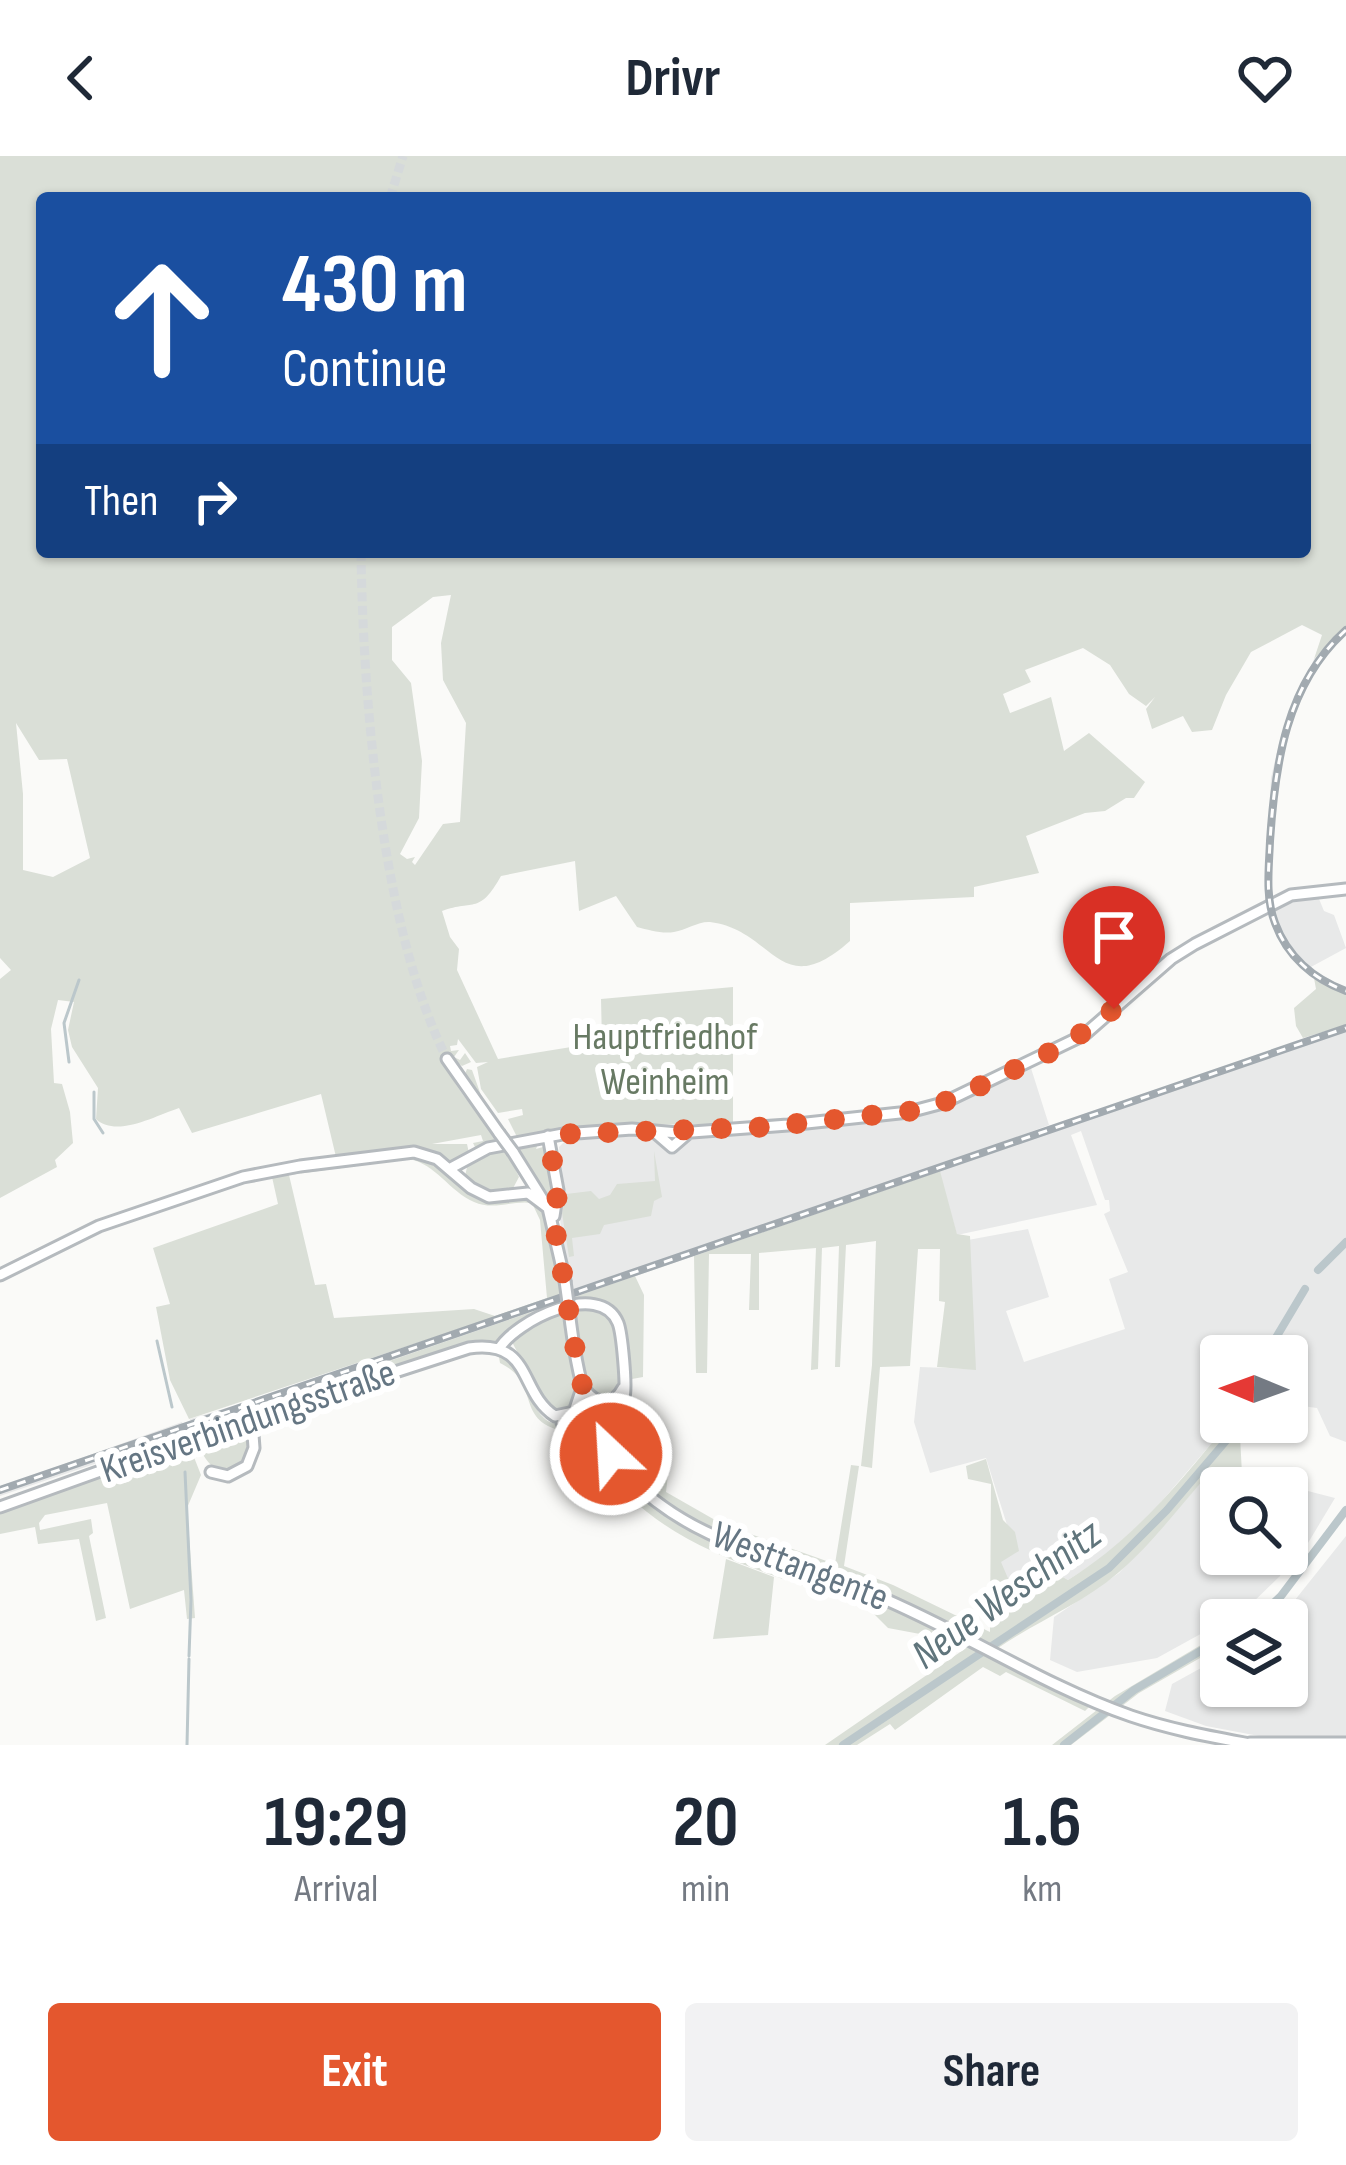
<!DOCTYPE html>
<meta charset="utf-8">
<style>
body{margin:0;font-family:"Sofia Sans Condensed",sans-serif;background:#f2f2f3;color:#1f2937;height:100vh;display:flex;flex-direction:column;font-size:45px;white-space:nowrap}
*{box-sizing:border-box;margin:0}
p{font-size:39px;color:#747a83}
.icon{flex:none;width:66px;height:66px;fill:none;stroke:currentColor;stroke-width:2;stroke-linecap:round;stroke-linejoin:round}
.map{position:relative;height:1589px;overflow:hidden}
.details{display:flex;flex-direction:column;background:#fff;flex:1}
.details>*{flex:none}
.hud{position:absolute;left:36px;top:36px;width:1275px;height:366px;border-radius:12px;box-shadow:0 3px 9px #0004;background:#1a4fa0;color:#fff;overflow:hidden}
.needle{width:78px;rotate:271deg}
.controls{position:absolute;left:1200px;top:1179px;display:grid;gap:24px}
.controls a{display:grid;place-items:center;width:108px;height:108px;border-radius:12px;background:#fff;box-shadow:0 3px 9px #0004;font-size:60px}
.pin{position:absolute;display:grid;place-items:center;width:102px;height:102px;color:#fff;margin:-123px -51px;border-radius:50% 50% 50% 0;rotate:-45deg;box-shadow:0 0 12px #0007}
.pin .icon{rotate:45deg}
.me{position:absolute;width:132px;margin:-66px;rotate:335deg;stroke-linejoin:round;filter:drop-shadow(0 0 9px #0008)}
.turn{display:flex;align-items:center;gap:42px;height:252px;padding:0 48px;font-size:54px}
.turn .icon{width:156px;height:156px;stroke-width:2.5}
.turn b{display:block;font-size:84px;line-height:102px}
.then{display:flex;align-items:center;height:114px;padding:0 48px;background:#0003;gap:24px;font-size:45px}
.eta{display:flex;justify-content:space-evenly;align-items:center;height:204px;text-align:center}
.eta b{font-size:72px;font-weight:700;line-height:84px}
.cta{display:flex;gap:24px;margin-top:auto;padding:24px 48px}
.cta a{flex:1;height:138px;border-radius:12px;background:#e4572e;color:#fff;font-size:48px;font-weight:700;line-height:138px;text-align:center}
.cta a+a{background:#f2f2f3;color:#1f2937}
header{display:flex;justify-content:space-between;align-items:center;height:156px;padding:0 48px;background:#fff;font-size:54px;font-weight:700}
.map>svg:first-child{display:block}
.built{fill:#e8e9e9;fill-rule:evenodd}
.green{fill:#dadfd7;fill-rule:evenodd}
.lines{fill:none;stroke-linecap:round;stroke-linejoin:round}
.stream{stroke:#bbc7cb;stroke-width:3}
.river{stroke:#bbc7cb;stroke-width:8}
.major-tunnel{stroke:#d5d9db;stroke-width:9;stroke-dasharray:9 4.5;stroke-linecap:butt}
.major-casing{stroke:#b5babe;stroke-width:15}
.major{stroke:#fff;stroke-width:9}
.rail-casing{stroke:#a2aab0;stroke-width:8}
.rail{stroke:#fff;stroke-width:3;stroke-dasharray:9;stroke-linecap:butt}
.major-bridge-casing{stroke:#b5babe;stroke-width:15;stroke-linecap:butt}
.major-bridge{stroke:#fff;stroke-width:9}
.route{stroke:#e4572e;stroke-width:21;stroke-dasharray:0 37.8}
.labels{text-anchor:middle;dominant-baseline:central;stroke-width:12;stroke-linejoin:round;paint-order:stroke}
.park-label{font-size:39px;fill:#687a64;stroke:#fff}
.street-label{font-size:39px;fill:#657683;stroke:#fff}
.water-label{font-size:42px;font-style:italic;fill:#60757c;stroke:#fff}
</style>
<header><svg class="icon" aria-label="back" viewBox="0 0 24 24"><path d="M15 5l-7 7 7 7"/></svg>Drivr<svg class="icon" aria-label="heart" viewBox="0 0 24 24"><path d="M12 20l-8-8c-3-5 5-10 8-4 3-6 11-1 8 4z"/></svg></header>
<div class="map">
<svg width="1346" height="1589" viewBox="0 0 1346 1589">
<rect width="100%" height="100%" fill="#fafaf8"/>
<path class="built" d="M1346,470V477L1312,517L1284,586L1276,623L1270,722L1273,750L1300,739L1317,738L1324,755L1334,759L1346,792L1309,812L1346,832V838L1314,822L1293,803L1281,787L1265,745L1271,622L1280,583L1314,503Z
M1346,869V1286L1330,1280L1317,1252L1287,1248V1200H1221V1266H1230L1155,1353L1109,1398L1068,1424L1061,1420L1015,1441L1000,1406L1008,1372L986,1302L930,1317L914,1266L920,1211L975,1213L968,1084L1028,1073L1049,1141L1006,1155L1024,1206L1125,1173L1109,1123L1128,1116L1104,1058L1110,1055L1109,1044H1105L1081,975L1071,979L1097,1049L957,1079L939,1015L194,1273L190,1263L277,1237L570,1135L559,1056L563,1035L559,991L565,985L918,957L1030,909L1049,969L1015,982Z
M182,1266L186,1277L0,1340V1331Z
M1242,1318L1335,1342L1299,1402L1287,1403L1280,1420L1246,1453L1157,1502L1077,1516L1050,1504L1054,1461L1119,1417L1208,1319ZM1221,1332H1287V1398H1221Z
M1346,1380V1580H1259L1206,1570L1165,1555L1172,1528L1221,1501V1530H1287V1464H1279Z"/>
<path class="green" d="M0,0H1346V470L1314,503L1322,479L1302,469L1251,496L1226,539L1212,574L1192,576L1183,560L1152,573L1146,553L1155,541L1146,550L1129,538L1110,509L1083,492L1025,514L1031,526L1003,538L1010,557L1051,541L1064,595L1089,577L1145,626L1134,642H1126L1105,655L1085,657L1026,680L1039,717L974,731V741L850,747V785C779,848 775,774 710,766C699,765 686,774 674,776C662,778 649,774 637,771L616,740L579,755L575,705L501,720C479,759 475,743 442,755L450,781L459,793L457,814L498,903L602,886L601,843L733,831V968L614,969L517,981L508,963L523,959L522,953L498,957L481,933L477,911L488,906L476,907L458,883L457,889L450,890L451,895L459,894L454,901L460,904L465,897L471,906L462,910L451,902L445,905C453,933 480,957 496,981L493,985L507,982L476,942L465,918L467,913L472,914L483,945L511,981L476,993L473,987L483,985L481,979L432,988H467L469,997L453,1006L411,991L336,1001L321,938L192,977L179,952C155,960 116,982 96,963L98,932L72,891L68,874L74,846L58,844L51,873L54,927L62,928L70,956L73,987L55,1004L57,1011L0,1042V823L11,814L0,802ZM42,42H1305V396H42ZM451,439L441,487L443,524L466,567L460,666L443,668L415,709L412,706L415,701L407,703L400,698L419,662L422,605L411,527L392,504V471L433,441ZM16,567L39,604L67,603L90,702L53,721L23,714V638Z
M1314,822L1346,838V869L1303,882L1296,870L1294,852L1316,833Z
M520,988H538L536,993L543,991L547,996L552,1038L543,1036L517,993L532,991H515L490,998L507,995L519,1021L511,1036L489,1038L465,1020L468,1007L485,997Z
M654,995L662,1041L654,1045L651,1060L604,1069L600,1078L572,1082L574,1100L569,1101L562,1057L566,1038L591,1035L599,1043L610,1039L617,1028L655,1025Z
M417,999C461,1018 469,1055 524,1039L542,1050L564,1138L189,1263L170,1224L156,1151L170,1148L153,1092L278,1048L272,1021L267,1018ZM409,1003C436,1008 449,1035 474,1046C494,1055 512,1044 532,1047L540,1064L547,1142L495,1160L474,1153L334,1162L326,1128L315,1129L289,1019Z
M940,1015L957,1078L970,1080L976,1214L937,1211L945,1146L939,1145L940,1093H918L910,1210L880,1211L872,1312L861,1310L872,1209L876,1085L846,1089L840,1211H835L839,1090L822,1092L818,1213L811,1214L816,1092L759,1097V1154H749L751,1098H709L707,1217H696L694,1100Z
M635,1120L644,1139L643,1221L632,1223L630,1246L618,1273L640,1310H669L666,1336L722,1368L835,1408L851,1309L859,1310L844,1410L893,1429L990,1476L991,1328L968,1323L966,1310L986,1303L1003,1364L1015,1376L1019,1395L1001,1406L1016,1441L1061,1420L1068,1424C1134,1383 1181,1325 1229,1266H1245L1240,1280L1242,1318L1208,1319C1179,1351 1151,1389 1118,1417C1082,1448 1037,1465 998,1492C956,1476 907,1447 859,1428C747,1384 637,1370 591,1243C581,1216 573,1181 573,1153L591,1150L622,1166C616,1151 606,1147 590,1142L521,1166L496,1188L464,1190L329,1235L326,1227Z
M566,1154L579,1238L578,1246L563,1259L547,1252L512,1186L517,1172Z
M505,1200C524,1217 526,1244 544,1262C554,1272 567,1265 579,1270C609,1282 643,1344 678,1366C729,1398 794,1413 851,1433C891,1448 930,1468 968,1487L888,1472L871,1455C797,1424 711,1407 647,1356C619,1334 603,1303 580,1278C507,1271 546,1229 500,1207L499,1201Z
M238,1274L248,1281L251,1290C236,1332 209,1320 196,1283Z
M188,1286L201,1319L187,1352L195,1462L187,1463L184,1434L130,1453L107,1347L45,1359L39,1367L40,1374L91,1363L93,1377L89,1380L106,1462L96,1465L79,1383L38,1388L35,1371L0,1378V1356L173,1296L172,1291Z
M726,1403L774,1421L768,1479L713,1483Z
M1221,1477V1490L1139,1537L1071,1589H1052L1115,1540Z
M969,1490L1090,1550L1085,1555L1006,1516L1000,1520L983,1511L895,1574L890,1568L857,1589H825Z"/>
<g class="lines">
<path class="stream" d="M69,906L64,867L79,824
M94,936V963L103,977
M157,1185L172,1251
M185,1316L191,1444L189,1500
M187,1589L189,1503"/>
<path class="river" d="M1318,1114L1346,1086
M1265,1200L1305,1133
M1255,1464L1281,1440L1346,1354
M843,1589L1109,1412L1167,1354L1231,1279L1237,1266
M1064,1589L1134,1534L1221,1483"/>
<path class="major-tunnel" d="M390,42L403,0
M361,396C363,543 381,772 447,903"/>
<defs>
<path id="major" d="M447,903L499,977
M657,978L672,991L687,978
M548,980L558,1034L554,1060
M513,996L548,1052L565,1125
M449,1013L488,992L563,978L632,973L678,977L788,969L909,956L943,947L1084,879L1171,803L1195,788L1291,739L1346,733
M0,1119L99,1070L243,1021L300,1010L414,996L437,1003L471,1032L489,1041L528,1037L548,1052
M569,1154C576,1214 587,1276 630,1322C694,1390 793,1404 875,1439C962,1475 1042,1529 1131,1560C1172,1574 1213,1581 1255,1589
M499,1193C515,1165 600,1123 618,1167C622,1177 627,1231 624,1241C617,1258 605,1263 608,1284
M585,1234C597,1249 613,1251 623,1232
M562,1267L583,1269L599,1283
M211,1316L228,1320L247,1310L254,1292L252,1265
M0,1351L195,1281L469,1192C533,1183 518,1236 555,1260L574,1256L581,1235
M1250,1587H1346"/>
</defs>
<use href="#major" class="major-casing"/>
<use href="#major" class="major"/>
<defs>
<path id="rail" d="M1346,474C1286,528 1275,608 1270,685C1269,712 1265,741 1275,767C1287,800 1313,823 1346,835
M0,1334L1346,872"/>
</defs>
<use href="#rail" class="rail-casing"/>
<use href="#rail" class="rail"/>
<defs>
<path id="major-bridge" d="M499,977L513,996
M565,1125L569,1154"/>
</defs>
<use href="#major-bridge" class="major-bridge-casing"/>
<use href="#major-bridge" class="major-bridge"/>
</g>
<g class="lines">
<path class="route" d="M611,1298L595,1267L580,1222L554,1066L558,1034L551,997L563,978L765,971L920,954L955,942L1067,888L1114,853"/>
</g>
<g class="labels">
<g class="park-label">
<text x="665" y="881">Hauptfriedhof<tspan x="665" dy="45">Weinheim</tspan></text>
</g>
<g class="street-label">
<text transform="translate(248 1266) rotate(-19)">Kreisverbindungsstraße</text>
<text transform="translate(800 1411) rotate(21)">Westtangente</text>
</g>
<g class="water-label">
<text transform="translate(1007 1439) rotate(-36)">Neue Weschnitz</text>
</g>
</g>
</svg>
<div class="controls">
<a><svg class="needle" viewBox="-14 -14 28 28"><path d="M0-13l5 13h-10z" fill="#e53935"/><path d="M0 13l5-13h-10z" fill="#747a83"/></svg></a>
<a><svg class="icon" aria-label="search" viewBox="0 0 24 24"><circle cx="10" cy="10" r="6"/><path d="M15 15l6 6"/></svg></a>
<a><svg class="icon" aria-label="layers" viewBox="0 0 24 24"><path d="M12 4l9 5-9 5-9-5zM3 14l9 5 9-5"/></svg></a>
</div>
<div class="pin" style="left:1114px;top:853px;background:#d93025"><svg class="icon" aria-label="arrive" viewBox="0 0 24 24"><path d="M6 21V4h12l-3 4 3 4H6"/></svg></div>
<svg class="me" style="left:611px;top:1298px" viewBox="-20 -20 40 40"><circle r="17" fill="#e4572e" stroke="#fff" stroke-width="3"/><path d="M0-11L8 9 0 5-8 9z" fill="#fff"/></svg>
<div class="hud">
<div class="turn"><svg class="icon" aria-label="ahead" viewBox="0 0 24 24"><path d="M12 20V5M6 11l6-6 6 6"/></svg><div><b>430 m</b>Continue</div></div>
<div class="then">Then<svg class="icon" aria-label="right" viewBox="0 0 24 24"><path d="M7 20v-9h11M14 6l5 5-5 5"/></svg></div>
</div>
</div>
<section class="details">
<div class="eta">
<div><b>19:29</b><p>Arrival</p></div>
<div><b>20</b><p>min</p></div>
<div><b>1.6</b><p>km</p></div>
</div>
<div class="cta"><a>Exit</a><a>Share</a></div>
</section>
